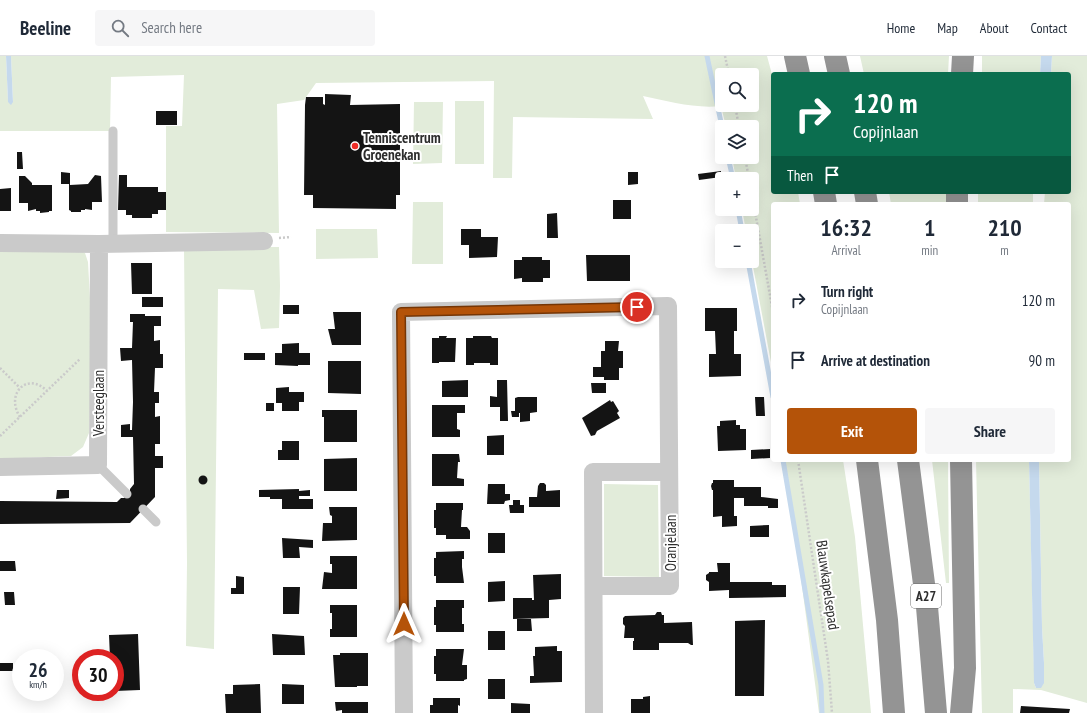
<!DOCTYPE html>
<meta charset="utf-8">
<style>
body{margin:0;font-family:"PT Sans Narrow",sans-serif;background:#f6f6f7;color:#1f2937;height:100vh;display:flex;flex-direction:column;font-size:15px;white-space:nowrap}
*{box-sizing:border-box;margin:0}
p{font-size:13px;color:#747a83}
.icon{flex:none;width:22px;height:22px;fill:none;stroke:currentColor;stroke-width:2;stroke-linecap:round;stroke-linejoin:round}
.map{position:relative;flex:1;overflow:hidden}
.details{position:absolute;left:771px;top:146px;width:300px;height:260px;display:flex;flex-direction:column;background:#fff;border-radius:4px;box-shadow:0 4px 16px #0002}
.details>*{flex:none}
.guide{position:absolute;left:771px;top:16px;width:300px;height:122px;border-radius:4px;box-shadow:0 4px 16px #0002;background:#0b6e4f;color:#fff;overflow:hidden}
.controls{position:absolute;left:715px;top:12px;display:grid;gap:8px}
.controls a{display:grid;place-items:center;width:44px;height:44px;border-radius:4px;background:#fff;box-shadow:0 4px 16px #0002;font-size:20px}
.speed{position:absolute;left:12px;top:593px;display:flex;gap:8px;font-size:20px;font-weight:700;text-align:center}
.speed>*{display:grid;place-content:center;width:52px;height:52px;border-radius:50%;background:#fff;box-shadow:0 4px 16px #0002;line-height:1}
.speed small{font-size:10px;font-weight:400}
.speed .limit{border:6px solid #d22;background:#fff;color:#111}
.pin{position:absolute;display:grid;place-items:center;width:34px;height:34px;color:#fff;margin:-17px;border:2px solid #fff;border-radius:50%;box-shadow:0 1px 4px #0007}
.me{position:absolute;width:44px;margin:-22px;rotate:0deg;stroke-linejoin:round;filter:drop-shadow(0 0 3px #0008)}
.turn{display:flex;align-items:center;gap:14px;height:84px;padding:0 16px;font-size:18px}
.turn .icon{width:52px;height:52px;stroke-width:2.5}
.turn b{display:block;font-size:28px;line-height:34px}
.then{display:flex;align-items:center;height:38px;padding:0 16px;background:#0003;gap:8px;font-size:15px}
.eta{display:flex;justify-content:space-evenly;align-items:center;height:68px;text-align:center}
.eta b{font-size:24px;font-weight:700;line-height:28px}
.button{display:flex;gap:8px;margin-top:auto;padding:8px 16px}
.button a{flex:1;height:46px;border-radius:4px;background:#b45309;color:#fff;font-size:16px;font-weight:700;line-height:46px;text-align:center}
.button a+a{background:#f6f6f7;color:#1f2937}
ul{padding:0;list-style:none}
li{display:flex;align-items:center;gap:12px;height:60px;padding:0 16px}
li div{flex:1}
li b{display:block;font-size:15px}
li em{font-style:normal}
header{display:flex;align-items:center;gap:24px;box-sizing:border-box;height:56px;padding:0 20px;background:#fff;border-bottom:1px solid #e0e1e3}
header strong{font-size:19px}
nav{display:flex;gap:22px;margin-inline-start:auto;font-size:14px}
.search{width:280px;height:36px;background:#f6f6f7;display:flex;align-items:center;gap:10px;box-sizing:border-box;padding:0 14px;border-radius:4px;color:#747a83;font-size:15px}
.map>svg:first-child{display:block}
.green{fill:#e2ecda;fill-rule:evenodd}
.water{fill:#c5d9ed}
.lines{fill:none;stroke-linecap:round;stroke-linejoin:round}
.stream{stroke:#c5d9ed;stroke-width:5}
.building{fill:#141414}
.path{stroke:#cacaca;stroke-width:2.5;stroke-dasharray:2 2;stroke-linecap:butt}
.lane{stroke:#cacaca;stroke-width:9}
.street{stroke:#cacaca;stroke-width:18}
.highway{stroke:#949494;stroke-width:22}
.route-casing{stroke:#753606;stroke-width:10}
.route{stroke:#b45309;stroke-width:7}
.poi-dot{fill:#ee2c26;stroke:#fff;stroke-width:1.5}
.labels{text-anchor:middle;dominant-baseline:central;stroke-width:4;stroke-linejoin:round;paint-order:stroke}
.shield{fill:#fff;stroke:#6c6c6c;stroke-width:1}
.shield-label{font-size:14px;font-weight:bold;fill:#2d2d2d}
.poi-label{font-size:15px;font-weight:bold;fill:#2d2d2d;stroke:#fff;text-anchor:start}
.street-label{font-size:15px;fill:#2d2d2d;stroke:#fff}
</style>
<header>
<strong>Beeline</strong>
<div class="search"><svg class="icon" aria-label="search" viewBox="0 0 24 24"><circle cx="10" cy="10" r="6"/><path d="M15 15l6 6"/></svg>Search here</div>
<nav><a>Home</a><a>Map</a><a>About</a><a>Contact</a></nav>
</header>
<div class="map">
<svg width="1087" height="657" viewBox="0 0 1087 657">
<rect width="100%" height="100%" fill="#fff"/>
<path class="green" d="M0,0H6L8,45L13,46L11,0H767L773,22V136H798L800,148H773V317L752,205V175H746L742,153H752V123H736L732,101H752V71H726L721,50C695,53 668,45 643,40L653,63L513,61L512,122H493L494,25L316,27L304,44L277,48L279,177L166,176V70H182L184,19L111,21L110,75H0ZM722,19H752V49H722Z
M860,0H949L948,18H864Z
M982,0H1041L1040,18H982Z
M1052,0H1087V647L1041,634L1013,633V657H982L976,404H1029L1034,613V627L1036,632L1044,607L1042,571L1039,404H1069V148H1044L1045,136H1069V18H1051Z
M455,45H484V108H455Z
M414,46H443L442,107L413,108Z
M889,136H948V148H891Z
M978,136H1033V148H978Z
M413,146H443V208H412Z
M316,173H377L378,202L316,203Z
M184,191H279L280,230L279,272L261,273L254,234L218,233L214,593L186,590L187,507Z
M0,193H78L85,197L88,206L92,279L89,377L83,391L71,400L0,403Z
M785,404H843L855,481L871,657H819Z
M932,404H948L949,527H946Z
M604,428L658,429L659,521L604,520Z"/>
<path class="water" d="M6,0H11L13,46L11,49L8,46Z
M1041,0H1052L1051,18H1040Z
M1029,404H1039L1042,571L1044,607V627L1041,632H1036L1034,627Z"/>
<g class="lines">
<path class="stream" d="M707,0L722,71
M728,101L733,123
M738,153L742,175
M748,205L773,341
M783,404L821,629L822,657"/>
</g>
<path class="building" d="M325,38L351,39L350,49L400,48V139H396V153L313,152V139H304L305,49L306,41H323V48L325,49Z
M156,55H177V69H156Z
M17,96H22L23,113H17Z
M721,115V121L699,124L698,118Z
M61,116L70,117V129L88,128L95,119L101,120L102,146H92V154L85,153V154H81V156H71V155L69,154V128H61Z
M628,116H638V128L628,129Z
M119,119H127V131H158V136H166V154H158V158H152V162H132V159H126V154H118Z
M19,120H25L32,127V129H52V155H49V156L40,157V155H36V153L28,155V147H19Z
M11,132V155H0V133Z
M613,144H631V163H613Z
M557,157L558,182H547V158Z
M461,173H481V181H498L497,201L469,202V189H461Z
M586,199H630V225H587Z
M522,201H542V204H550V222H543V226H522V222L514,223V204H522Z
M131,207H152V238H132Z
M142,241H163V251H142Z
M283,249H299V258H283Z
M705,252H737V275H734V298H741V320L709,321V298H716L715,275H705Z
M333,256H361V289H332L328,273H335Z
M130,258H145V260H161V270H154V285L160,284V298H163V312H155L154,336H159V347H155V361L160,360V388H155V400H163V412H155V441L130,467L0,468V445L117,446L121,442H124L130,436V433L134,428L133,381H121V369L130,368V374H132L133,346L132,304L121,305L120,292H132L133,266H130Z
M439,280H447L446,282H456L455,306H439V307H432V282H439Z
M473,280H491L492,282H498V309H490V307H474V309H466V282H473Z
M605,285H619L618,295H623V312H619V324H604V321H593V311H601V295H605Z
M299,287V297H310V309H298V310L275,309V297H282V288Z
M244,297H265V304H244Z
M328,305H361V338L328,337Z
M468,324V341H442V325Z
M497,324H507L508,365H500V351H490V340L497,341Z
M591,327H606V337H592Z
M289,331V336H304V346H299V355H282V347H276V332Z
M518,341H537V356L530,357V365L520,366V357H519V361H512L511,355H515V342Z
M755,341H764L765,360H756Z
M610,344L611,346L613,345L619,355L617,357L620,362L597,375L595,379L591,380L582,362Z
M266,347H274V355H266Z
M432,349H465V357H457V373L460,374V381H432Z
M322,354H357V386H324V361H322Z
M736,364V369H740V373H746V394L718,395L717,370H720V365Z
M504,379V399H487V380Z
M282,385H299V404H278V394H282Z
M770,393V402L751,403V394Z
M432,398H459L460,406H458L457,422L464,423V430H432Z
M357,402V435H324V403Z
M198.5 424a4.5 4.5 0 1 1 9 0a4.5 4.5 0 1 1-9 0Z
M713,424H734V431H761V441L778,443V452H768V450H744V442H734V460H737V470L722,471V460L713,461V434H712L711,430L712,427H713Z
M540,427H544L546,429V435L560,434V451H529V441H537L538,430Z
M488,428H505V438H510V444L505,445L504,448H487Z
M299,433V435L310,434V440H299V443H313V453H282V443H270V441H259V434Z
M57,434H69V442L56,443Z
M513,444H520V449H524V457H510L509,449H513Z
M436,447H463V454H462L461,471H467L470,475V483H446V479H436V472H434V454H436Z
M329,451H357V484L322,485L323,467H332V460L330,459Z
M769,469V481H750V470Z
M488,477H505V497H488Z
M282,482L313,484V492L299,491L300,502H283Z
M464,495V503H462V511L464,527H436V520H434V502H436V496Z
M330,500H357V533H322L324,516L332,517V508H330Z
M0,505H15L16,515H0Z
M717,507H730V526H772V529H786V541L729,542V534L709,535V526L706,524V519L709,517V516H718Z
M561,518V543L549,544V562L513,563V542H532V544H534L533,519Z
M236,520L244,521V538H231V532H236Z
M505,525V545L488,546V526Z
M283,531H300L299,558H283Z
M4,536H14L15,549H5Z
M436,544H464V552H462V568H464V576H436V569H434V551H436Z
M330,549H357V581H330V573H332V557H330Z
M657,556H661L662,559H664V567L692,566L693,589H691L688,587H659V594H633V585H634V582H624L625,570L623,568V562L625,560L655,559Z
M517,563H531L532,575H517Z
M765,564L764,640H735V565Z
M488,575H505V594H488Z
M138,578L140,634L115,635V602H110L109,579Z
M272,578L304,580L305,599H273Z
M557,590V595H562V626L530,627V620H534L533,600H535V591Z
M436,593H464L462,609H467V623L464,624V625H436V618H434V600H436Z
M340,597H368V630H357V631H335L333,599H340Z
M0,607H13V615H0Z
M488,623H505V643H488Z
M260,628L261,657H226L225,638H233V629Z
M282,628L304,629V648H282Z
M650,640V657H631V643H643V641Z
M433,642H460V650L458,649V657H430V649H433Z
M335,646H368V657H342V654L336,655Z
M511,647L530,648V657H511Z
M1021,650L1070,653L1069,657H1020Z"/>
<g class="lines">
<path class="path" d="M725,0L729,19
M735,49L739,71
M745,101L749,123
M752,139L773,256
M279,182L291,181
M0,312L20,332
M20,361C5,338 27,315 47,335
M0,380L80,303
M798,404L828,605L832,657"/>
<path class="lane" d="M113,75V187
M98,409L127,438
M143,453L156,466"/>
<path class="street" d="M0,187L99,188L264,185
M0,411L98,409L99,188
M404,657L401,256L668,250L670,530H594
M594,657L593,416H669"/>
<path class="highway" d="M795,0L799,18
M835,0L839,18
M962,18L963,0
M824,136L826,148
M865,136L867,148
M957,136V148
M867,404L887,564L894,657
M908,404L927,551L936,657
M961,657L965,612L961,404"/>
</g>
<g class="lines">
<defs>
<path id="route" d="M404,568L401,256L637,251"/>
</defs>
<use href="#route" class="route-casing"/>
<use href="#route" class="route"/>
</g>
<circle class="poi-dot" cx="355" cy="90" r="4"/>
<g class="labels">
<rect class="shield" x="911" y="528" width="30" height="24" rx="3"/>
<g class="shield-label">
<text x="926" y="540">A27</text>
</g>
<g class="poi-label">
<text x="363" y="81">Tenniscentrum<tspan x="363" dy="17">Groenekan</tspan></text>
</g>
<g class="street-label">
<text transform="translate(98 347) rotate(-90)">Versteeglaan</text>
<text transform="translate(670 487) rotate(-90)">Oranjelaan</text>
<text transform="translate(828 529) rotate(82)">Blauwkapelsepad</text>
</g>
</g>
</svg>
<div class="controls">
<a><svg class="icon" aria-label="search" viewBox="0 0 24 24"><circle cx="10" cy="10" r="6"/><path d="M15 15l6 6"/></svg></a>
<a><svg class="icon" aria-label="layers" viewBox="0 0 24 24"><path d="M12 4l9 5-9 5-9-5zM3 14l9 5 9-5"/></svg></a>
<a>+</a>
<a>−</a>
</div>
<div class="speed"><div>26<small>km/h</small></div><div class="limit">30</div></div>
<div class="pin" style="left:637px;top:251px;background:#d93025"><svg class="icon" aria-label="arrive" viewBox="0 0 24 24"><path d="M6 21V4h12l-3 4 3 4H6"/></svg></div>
<svg class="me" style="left:404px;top:568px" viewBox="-20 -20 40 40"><path d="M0-17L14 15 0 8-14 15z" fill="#b45309" stroke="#fff" stroke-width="4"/></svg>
<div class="guide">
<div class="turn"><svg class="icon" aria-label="right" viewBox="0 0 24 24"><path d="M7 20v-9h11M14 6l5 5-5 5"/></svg><div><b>120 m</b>Copijnlaan</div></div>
<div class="then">Then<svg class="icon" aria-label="arrive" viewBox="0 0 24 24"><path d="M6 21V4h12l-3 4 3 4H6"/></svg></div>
</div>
<section class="details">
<div class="eta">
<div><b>16:32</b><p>Arrival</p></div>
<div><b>1</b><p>min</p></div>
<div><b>210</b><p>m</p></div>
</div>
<ul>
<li><svg class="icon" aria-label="right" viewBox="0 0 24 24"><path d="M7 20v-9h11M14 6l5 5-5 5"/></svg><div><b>Turn right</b><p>Copijnlaan</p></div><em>120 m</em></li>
<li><svg class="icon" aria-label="arrive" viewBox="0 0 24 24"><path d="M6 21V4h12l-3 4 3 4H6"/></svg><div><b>Arrive at destination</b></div><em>90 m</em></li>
</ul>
<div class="button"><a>Exit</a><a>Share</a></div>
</section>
</div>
